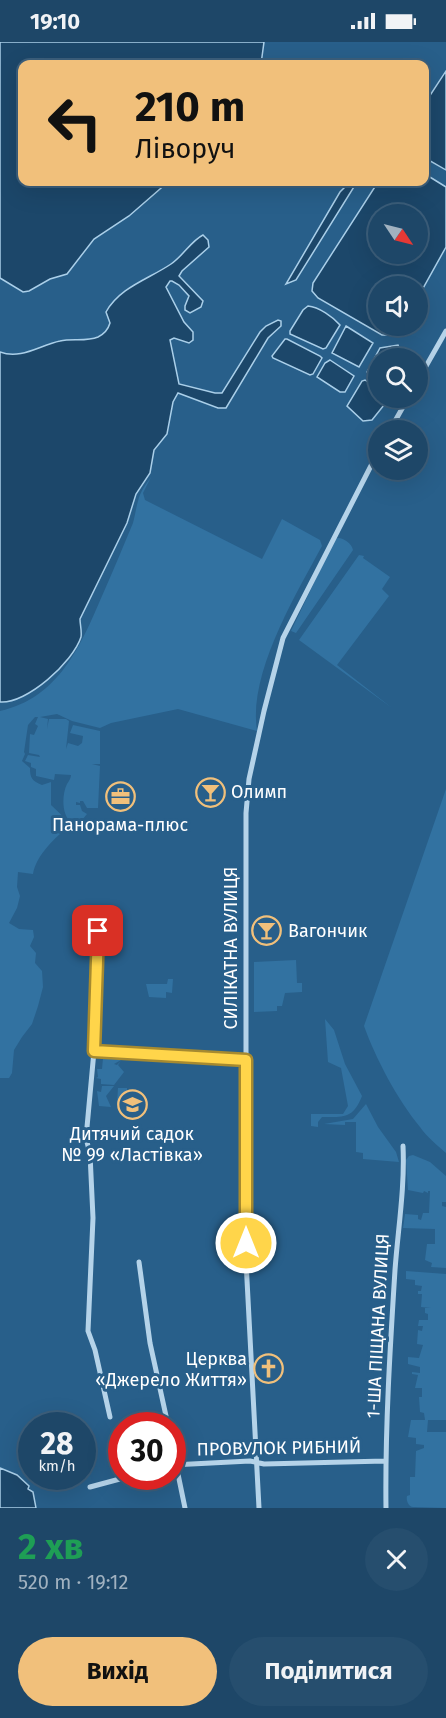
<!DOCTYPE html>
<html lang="uk">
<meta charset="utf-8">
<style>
body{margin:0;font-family:"Fira Sans",sans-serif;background:#264e6e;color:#f1f3f6;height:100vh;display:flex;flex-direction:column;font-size:22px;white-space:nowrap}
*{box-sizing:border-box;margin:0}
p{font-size:20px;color:#a1b2c0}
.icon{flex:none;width:33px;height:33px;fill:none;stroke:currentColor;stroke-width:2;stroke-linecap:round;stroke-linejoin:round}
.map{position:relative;height:1466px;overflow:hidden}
.details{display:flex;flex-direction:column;background:#1e4768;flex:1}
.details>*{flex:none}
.hud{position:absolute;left:18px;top:18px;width:411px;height:126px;border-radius:12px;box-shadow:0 6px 24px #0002,0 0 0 2px #3c5f7c;background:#f1c07b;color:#111;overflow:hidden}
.needle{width:39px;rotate:125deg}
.controls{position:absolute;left:368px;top:162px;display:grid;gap:12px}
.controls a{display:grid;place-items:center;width:60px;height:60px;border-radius:50%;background:#1e4768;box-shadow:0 6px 24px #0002,0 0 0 2px #3c5f7c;font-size:30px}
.speed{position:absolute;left:18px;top:1370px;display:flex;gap:12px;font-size:30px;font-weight:700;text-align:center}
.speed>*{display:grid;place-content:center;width:78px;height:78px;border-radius:50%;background:#1e4768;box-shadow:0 6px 24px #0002,0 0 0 2px #3c5f7c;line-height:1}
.speed small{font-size:15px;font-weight:400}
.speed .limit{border:9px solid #d22;background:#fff;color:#111}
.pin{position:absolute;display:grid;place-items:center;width:51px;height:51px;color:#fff;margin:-26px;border-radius:12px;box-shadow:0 3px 9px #0006}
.me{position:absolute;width:66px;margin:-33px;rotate:0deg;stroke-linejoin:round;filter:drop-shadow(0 0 4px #0008)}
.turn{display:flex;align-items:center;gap:21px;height:126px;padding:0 18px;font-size:27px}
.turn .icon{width:78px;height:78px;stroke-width:2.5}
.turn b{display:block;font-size:42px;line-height:51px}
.round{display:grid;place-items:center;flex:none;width:63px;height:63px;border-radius:32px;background:#264e6e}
.overview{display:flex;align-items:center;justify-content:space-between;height:102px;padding:0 18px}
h1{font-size:36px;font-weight:700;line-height:45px;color:#1e9e55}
.button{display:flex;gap:12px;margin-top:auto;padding:12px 18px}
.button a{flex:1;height:69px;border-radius:36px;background:#f1c07b;color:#111;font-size:24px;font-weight:700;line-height:69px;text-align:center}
.button a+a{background:#264e6e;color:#f1f3f6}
.status{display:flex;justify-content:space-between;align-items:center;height:42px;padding:0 30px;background:#1e4768;direction:ltr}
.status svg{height:16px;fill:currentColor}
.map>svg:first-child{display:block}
.green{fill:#3272a1}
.water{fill:#1c476a;stroke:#aacfe9;stroke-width:1.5;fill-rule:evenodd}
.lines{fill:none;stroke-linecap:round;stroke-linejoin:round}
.minor{stroke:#b5d3e9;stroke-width:5}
.route-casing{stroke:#a68a30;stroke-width:15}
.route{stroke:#ffd54a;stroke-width:10}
.labels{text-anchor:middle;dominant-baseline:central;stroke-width:6;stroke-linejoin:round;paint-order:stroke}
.poi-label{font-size:18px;fill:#fff;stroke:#285f8a;text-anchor:start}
.street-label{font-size:18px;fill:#fff;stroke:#285f8a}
</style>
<div class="status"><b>19:10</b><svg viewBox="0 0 49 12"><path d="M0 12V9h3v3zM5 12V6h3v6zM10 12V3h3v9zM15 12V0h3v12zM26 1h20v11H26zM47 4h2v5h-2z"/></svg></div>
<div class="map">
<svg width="446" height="1466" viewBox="0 0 446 1466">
<rect width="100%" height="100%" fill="#285f8a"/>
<path class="green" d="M151,435L143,451L145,458L262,517L282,477L320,498L322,504C295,554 248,632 257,689L178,667L111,681L100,686L72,679L57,672L40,675L48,677L47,687L49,677H66L69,679L66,707L68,701L78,704L82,701L83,694L70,691L73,683L100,689V722H92L100,724L98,766H87L83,759H80V761L76,760V763H80L82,769L87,772L82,778L75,776L68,777C62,769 62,752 67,742C69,739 71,736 71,733L55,732L54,738L36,734V727L31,725V721L25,719L28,713L40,715L39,713L29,711L30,692L34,693L38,684L35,682L38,675H35L28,683L24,710L25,712L22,719L30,726C30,736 32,739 42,743L51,740V763L71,782C56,795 36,813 33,832L18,830L17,845L20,854L17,866L9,881L19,887L33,888L34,895L30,904L36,911L35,921L42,929L43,945L38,964L32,982L22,995L14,1008L12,1031L9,1036H0V669C59,656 81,603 102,554C113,529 123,505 133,481C135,474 136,466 138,459C140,450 146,442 151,435Z
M338,496C344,496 352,502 353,508L296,591L291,589L335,497Z
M359,513L364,514L363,516L390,535L382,547L389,554L337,623L392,666L299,598Z
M446,747V1111C437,1103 427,1095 420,1085C397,1057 376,1017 364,984Z
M296,918L297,941H302V950L285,951L282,964H277V969L254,970V920Z
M168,937H173L172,951L166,950V956L149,955L146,942H167Z
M325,977L334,988L345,1022L362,1054C353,1077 344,1075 322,1075L318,1080V1085L311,1084V1072H343L348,1064L341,1026L328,1020Z
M102,1013L121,1014V1018L114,1022L117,1023L121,1019L118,1023L124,1030L114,1043L101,1042V1037L96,1036L98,1035L97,1027H102L103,1016L98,1015Z
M102,1044H114L106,1054L111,1065L99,1064L97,1049L101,1050Z
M118,1046H127V1063L117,1062Z
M366,1062L378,1085L396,1110L399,1120L363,1117V1111L356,1110V1080H345V1083L324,1082L353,1077Z
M413,1113L430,1120L446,1134V1160H442V1164L446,1165V1226L431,1225L432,1221L425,1218L427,1202H435V1187L403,1186L405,1172L418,1173V1177L421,1178L423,1171H429L430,1149H428V1151L424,1149L423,1151L408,1148L406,1118L409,1114Z
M406,1229L446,1232V1378H428L427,1390H446V1466L413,1465C408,1464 406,1458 407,1454L410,1453V1435H415L416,1409L424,1406V1403L416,1402V1396L408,1395L411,1378H425L424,1371L420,1370L419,1355H422V1346H415L418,1333L412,1332V1330L420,1331V1325L408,1322V1315L419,1316L423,1303L417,1302L418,1288L422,1289L423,1284H418L419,1278H428V1272L425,1271V1266H431L421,1265L422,1252H418V1249H421L422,1244L415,1243V1238L406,1237Z"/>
<path class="water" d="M0,0H264L261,22H22V140H168L129,174L94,197L67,232L50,237L29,249L23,250L0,236Z
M446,29V128L425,116V61Z
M425,132L446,145V205L417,257V244H378V284H402L395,293H382L318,256L312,249L313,241L378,140H424ZM378,172H417V212H378Z
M350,140H357L296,238L286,242L340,150Z
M203,193L208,198L209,205L182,229L179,234L203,259L201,265L190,271L185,268V264L189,254L179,243L172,239H170L166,245L184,280L193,290V298L189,301L174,296L170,298L179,342L215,351H222L260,290L266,284L278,278L281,279V284L268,296L226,366H218L178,351L173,360L167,392L154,408L150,431L136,452L127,481L80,577C80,583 82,589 81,595C73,620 27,662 0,660V310C21,318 40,303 60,299C72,296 86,300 98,295C104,292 108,288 110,281L106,270C120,245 149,237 171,222C183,214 191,199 203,193Z
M308,264C319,265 333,275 340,283L326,306L323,307L290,292V289L303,268Z
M346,284L373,301L359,325L332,311Z
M285,297H287L320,314L322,316L313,332L310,333L273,316L272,314Z
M398,303L400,309L407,316H378V338L367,330L380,306Z
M330,318L354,334L345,350H340L317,335L325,321Z
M365,338L378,347V356H383L384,363L372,378L363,379L347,364L362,339Z
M0,1426L17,1433L29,1444L28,1447L33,1450L36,1466H0Z"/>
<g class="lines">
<path class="minor" d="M417,340L446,289
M390,388L408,356
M98,889L94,1009L86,1096L90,1112L93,1176L88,1289L95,1308L110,1375
M94,1009L246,1018
M139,1220L150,1301L168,1383
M172,1403L185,1466
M172,1423L250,1419L264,1422L385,1419
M90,1445L131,1434
M259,1466L246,1219V771L249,737L264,669L283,596L378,410
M386,1466C385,1387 390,1307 395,1228C398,1187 405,1145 403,1104"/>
</g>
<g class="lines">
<defs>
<path id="route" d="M98,889L94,1009L246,1018V1201"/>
</defs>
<use href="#route" class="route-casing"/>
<use href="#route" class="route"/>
</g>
<defs>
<symbol id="bar-ring" viewBox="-11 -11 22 22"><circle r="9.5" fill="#285f8a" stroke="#f1c07b" stroke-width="1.5"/><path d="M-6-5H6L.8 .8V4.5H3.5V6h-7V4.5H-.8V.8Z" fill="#f1c07b"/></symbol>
<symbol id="office-ring" viewBox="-11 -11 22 22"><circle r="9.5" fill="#285f8a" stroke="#f1c07b" stroke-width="1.5"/><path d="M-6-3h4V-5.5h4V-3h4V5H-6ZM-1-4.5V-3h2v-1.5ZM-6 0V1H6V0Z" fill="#f1c07b"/></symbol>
<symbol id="school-ring" viewBox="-11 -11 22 22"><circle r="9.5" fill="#285f8a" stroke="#f1c07b" stroke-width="1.5"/><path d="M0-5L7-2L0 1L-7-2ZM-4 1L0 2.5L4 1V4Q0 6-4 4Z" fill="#f1c07b"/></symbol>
<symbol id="church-ring" viewBox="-11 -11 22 22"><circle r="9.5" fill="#285f8a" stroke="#f1c07b" stroke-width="1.5"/><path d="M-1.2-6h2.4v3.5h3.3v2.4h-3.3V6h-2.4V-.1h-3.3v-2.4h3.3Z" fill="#f1c07b"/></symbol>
</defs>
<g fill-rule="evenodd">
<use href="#bar-ring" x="194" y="734" width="33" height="33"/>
<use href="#office-ring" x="104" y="738" width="33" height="33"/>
<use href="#bar-ring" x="250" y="872" width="33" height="33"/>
<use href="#school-ring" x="116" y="1046" width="33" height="33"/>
<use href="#church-ring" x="252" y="1310" width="33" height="33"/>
</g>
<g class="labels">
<g class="poi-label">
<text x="231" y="750">Олимп</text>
<text x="120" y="783" text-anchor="middle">Панорама-плюс</text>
<text x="288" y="889">Вагончик</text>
<text x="132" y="1092" text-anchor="middle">Дитячий садок<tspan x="132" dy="21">№ 99 «Ластівка»</tspan></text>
<text x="247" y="1317" text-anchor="end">Церква<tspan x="247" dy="21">«Джерело Життя»</tspan></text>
</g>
<g class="street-label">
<text transform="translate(231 906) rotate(-90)">СИЛІКАТНА ВУЛИЦЯ</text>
<text transform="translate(378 1284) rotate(-87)">1-ША ПІЩАНА ВУЛИЦЯ</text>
<text transform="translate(279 1406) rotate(-1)">ПРОВУЛОК РИБНИЙ</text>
</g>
</g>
</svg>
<div class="controls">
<a><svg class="needle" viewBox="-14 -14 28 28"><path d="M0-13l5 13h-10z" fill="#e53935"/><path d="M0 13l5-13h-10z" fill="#a1b2c0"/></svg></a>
<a><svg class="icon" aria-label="sound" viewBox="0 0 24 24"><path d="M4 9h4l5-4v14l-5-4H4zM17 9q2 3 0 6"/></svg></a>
<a><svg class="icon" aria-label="search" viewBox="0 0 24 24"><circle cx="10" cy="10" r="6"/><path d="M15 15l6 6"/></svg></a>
<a><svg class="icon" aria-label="layers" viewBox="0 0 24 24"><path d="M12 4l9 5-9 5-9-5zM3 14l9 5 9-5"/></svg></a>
</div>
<div class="speed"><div>28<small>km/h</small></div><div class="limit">30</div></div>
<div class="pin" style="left:98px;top:889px;background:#d93025"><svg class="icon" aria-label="arrive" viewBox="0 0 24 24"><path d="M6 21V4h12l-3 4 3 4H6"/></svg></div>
<svg class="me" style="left:246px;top:1201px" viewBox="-20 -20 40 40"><circle r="17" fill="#ffd54a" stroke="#fff" stroke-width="3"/><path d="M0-11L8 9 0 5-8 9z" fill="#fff"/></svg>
<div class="hud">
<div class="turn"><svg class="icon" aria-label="left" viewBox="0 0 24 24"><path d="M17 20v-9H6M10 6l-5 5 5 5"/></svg><div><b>210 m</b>Ліворуч</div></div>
</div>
</div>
<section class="details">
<div class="overview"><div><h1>2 хв</h1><p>520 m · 19:12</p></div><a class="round"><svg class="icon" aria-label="close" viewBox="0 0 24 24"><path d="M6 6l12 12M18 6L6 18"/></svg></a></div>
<div class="button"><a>Вихід</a><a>Поділитися</a></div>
</section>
